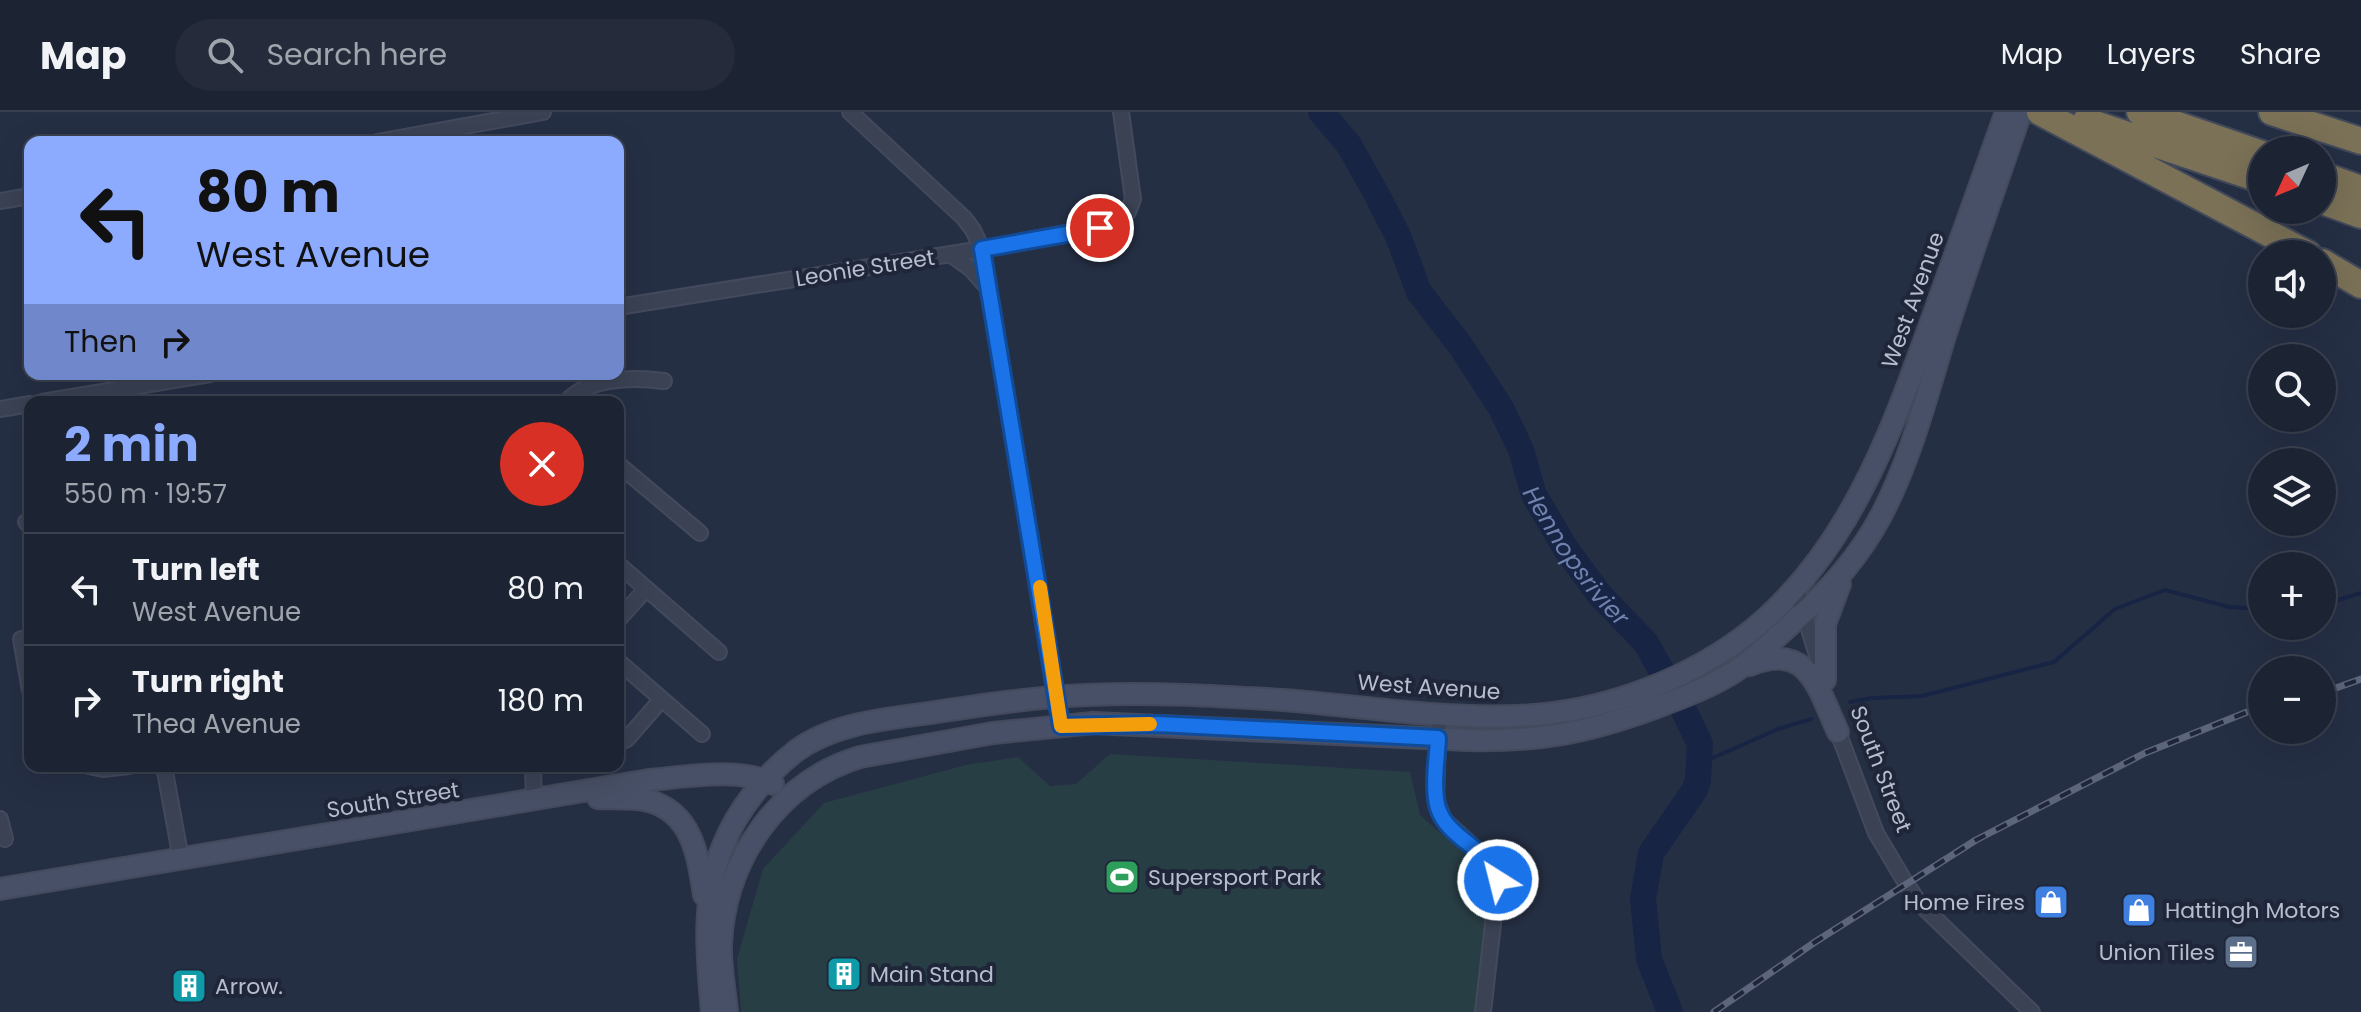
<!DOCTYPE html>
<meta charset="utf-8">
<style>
body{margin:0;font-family:Poppins,sans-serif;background:#252b3b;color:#f1f3f6;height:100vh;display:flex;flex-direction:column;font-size:30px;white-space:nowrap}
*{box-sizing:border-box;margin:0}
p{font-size:26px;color:#a0a4ac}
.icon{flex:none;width:44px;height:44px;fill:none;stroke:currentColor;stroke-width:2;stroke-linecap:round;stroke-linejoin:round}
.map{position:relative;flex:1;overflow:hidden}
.panel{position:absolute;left:24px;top:284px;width:600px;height:376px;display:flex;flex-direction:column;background:#1c2333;border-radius:16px;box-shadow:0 8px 32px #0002,0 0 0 2px #3a404e}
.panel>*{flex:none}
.guide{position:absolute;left:24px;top:24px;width:600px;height:244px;border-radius:16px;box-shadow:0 8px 32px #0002,0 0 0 2px #3a404e;background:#8caafe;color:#111;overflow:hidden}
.needle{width:52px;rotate:226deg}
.controls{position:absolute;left:2248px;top:24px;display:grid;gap:16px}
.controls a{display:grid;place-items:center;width:88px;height:88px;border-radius:50%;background:#1c2333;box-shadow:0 8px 32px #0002,0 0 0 2px #3a404e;font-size:40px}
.pin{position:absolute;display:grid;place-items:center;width:68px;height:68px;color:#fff;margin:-34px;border:4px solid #fff;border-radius:50%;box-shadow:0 2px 8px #0007}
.me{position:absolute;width:88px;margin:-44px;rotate:324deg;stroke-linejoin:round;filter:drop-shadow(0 0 6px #0008)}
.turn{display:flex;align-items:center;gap:28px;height:168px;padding:0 40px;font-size:36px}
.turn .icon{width:104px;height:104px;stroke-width:2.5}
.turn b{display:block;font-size:56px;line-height:68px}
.then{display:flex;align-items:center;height:76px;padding:0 40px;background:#0003;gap:16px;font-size:30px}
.round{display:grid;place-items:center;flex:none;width:84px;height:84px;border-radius:42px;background:#252b3b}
.overview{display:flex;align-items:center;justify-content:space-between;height:136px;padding:0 40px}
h1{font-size:48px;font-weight:700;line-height:60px;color:#8caafe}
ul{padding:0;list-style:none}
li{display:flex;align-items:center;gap:24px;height:112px;padding:0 40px;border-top:2px solid #3a404e}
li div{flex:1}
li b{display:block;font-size:30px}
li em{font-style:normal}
header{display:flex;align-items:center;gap:48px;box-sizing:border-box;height:112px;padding:0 40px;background:#1c2333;border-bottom:2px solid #3a404e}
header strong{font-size:38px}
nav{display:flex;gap:44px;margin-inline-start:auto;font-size:28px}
.search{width:560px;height:72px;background:#252b3b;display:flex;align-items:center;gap:20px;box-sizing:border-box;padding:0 28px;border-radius:44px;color:#a0a4ac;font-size:30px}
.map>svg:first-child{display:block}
.green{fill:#283e45}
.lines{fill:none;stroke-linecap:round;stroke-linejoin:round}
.stream{stroke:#172444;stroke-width:4}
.river{stroke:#172444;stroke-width:26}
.street-casing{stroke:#444a5d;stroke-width:18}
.secondary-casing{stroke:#444a5d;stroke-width:24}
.highway-casing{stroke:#42495b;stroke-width:30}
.street{stroke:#3a4254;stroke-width:14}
.secondary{stroke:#485067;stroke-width:20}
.highway{stroke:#7a7157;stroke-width:26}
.rail-casing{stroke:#5c657b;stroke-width:7}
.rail{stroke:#1f2639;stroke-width:4;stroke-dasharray:12;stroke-linecap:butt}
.route-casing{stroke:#114b97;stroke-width:20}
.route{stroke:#1a73e8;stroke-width:14}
.slow{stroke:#f59e0b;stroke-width:14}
.labels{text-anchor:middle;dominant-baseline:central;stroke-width:8;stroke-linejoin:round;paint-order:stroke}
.street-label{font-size:22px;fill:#b8bdcd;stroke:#1f2639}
.poi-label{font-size:22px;fill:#b8bdcd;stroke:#1f2639;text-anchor:start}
.water-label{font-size:24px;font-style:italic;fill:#6f82ae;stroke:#1f2639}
</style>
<header>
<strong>Map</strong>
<div class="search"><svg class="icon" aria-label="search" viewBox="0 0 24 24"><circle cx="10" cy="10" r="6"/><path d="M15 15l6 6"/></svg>Search here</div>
<nav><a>Map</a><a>Layers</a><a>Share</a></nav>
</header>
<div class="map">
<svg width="2361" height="900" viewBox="0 0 2361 900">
<rect width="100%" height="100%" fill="#252f44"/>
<path class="green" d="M1110,642L1410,660L1420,703L1478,754L1486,772L1487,796L1475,900H741L737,847L763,757L824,691L966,653L1018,645L1050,674L1076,672Z"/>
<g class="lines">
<path class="stream" d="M2322,493L2361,481
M1850,590L1872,586L1922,584L2054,550L2115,497L2165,478L2229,495L2262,497
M1699,652L1778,617L1811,607"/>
<path class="river" id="s1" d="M1321,0L1349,33L1377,83L1398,124L1419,180L1460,233L1501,296L1521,338L1534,383L1566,437L1599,482L1646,531L1685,601L1700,632L1698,668L1694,679L1651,741L1643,787L1649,847L1670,900"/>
<defs>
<path id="street" d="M850,0L964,106L973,118L982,137L1061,614
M377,30L543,0
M0,89L30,84
M950,142L971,157L987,175
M618,195L982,137L1112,112L1128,100L1133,87L1121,0
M42,290L210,262
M566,290C589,265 633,265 664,269
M0,297L30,292
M618,352L700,421
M26,410L30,415
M618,452L719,540
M1796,475L1820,553
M618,508L646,477
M21,527L30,579
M618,549L702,622
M1439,602L1436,687L1444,708L1487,747L1498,768L1483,900
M1835,612L1876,721L1904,768L1919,791L2032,900
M618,631L627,627L661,588
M89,654L103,657L129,654
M164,654L181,747
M533,654L534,689
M0,707L5,727"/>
<path id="secondary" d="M1750,553C1809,529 1818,577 1838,620
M1825,568V512L1840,472
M598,686C614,687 633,685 649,689C693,701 698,745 704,783
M0,777L649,668C685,665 741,655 773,672
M712,900C707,845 701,786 723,734C737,698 766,662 796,639C834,611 886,607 930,601C982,593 1034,585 1087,583C1152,580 1218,584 1283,588C1360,594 1438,607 1516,604C1594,602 1678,573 1742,526C1847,447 1891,321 1934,202C1958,135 1982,67 2006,0
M727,900C725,877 720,855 721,832C725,747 778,670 860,645L993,621L1093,611L1468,628C1540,630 1590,620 1657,595C1684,585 1710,575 1734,560C1754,547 1772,529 1790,513C1826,482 1860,444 1882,402C1911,346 1927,283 1945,224C1969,149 1995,75 2021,0"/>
<path id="highway" d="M2040,0L2308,142
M2140,0L2262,42
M2272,0L2361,29
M2086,9L2262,68
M2322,63L2361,77
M2322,89L2361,103
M2322,150L2361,173"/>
</defs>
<use href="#street" class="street-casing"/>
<use href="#secondary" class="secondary-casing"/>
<use href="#highway" class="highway-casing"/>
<use href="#street" class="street"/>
<use href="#secondary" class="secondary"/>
<use href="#highway" class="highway"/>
<defs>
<path id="rail" d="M2322,581L2361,567
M1714,900L1815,830L1976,728L2145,641L2262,594"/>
</defs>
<use href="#rail" class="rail-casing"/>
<use href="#rail" class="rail"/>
</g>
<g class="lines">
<defs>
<path id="route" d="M1100,116L982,137L1061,614L1158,612L1438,626C1437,648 1432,676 1438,696C1448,728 1490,736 1498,768"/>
</defs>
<use href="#route" class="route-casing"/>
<use href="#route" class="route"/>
<path class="slow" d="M1040,475L1061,614L1150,612"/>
</g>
<defs>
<symbol id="stadium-square" viewBox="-11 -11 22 22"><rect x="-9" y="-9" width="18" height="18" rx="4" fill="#2e9e5b" stroke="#1f2639"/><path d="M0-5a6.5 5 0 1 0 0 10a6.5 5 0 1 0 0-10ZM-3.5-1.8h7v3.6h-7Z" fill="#fff"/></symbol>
<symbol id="shop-square" viewBox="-11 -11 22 22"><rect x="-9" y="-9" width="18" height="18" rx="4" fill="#3f7fe0" stroke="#1f2639"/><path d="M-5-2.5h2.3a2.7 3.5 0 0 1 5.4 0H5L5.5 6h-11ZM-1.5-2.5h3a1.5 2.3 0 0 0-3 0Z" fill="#fff"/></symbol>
<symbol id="office-square" viewBox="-11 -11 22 22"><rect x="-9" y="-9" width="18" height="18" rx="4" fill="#5c6f8a" stroke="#1f2639"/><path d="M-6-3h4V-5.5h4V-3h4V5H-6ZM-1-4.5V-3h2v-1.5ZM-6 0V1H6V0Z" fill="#fff"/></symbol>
<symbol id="building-square" viewBox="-11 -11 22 22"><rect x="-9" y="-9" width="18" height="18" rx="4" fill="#0f9aa8" stroke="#1f2639"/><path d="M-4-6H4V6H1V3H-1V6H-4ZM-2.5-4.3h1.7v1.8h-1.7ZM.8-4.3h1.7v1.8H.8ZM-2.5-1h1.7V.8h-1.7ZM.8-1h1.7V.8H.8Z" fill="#fff"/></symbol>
</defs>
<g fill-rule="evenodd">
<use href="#stadium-square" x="1102" y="745" width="40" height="40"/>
<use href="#shop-square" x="2031" y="770" width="40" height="40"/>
<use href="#shop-square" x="2119" y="778" width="40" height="40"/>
<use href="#office-square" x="2221" y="820" width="40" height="40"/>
<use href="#building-square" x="824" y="842" width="40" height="40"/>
<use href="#building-square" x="169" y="854" width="40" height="40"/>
</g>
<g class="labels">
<g class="street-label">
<text transform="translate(865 156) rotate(-9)">Leonie Street</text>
<text transform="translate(1913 188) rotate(-70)">West Avenue</text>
<text transform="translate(1429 575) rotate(4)">West Avenue</text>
<text transform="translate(1881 657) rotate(69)">South Street</text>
<text transform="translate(393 688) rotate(-9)">South Street</text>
</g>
<g class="poi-label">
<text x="1148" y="765">Supersport Park</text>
<text x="2025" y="790" text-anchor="end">Home Fires</text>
<text x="2165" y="798">Hattingh Motors</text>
<text x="2215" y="840" text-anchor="end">Union Tiles</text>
<text x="870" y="862">Main Stand</text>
<text x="215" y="874">Arrow.</text>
</g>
<g class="water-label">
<text stroke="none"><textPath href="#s1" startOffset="516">Hennopsrivier</textPath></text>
</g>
</g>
</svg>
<div class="controls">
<a><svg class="needle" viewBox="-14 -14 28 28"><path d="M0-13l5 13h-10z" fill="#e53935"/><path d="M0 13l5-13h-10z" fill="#a0a4ac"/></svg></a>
<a><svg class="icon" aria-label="sound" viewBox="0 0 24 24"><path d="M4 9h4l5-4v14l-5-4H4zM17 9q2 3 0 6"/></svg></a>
<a><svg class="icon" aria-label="search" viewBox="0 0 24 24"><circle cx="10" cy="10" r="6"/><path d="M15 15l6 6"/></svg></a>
<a><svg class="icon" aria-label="layers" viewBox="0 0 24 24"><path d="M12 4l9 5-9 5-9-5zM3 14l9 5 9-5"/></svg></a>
<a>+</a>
<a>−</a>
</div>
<div class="pin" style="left:1100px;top:116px;background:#d93025"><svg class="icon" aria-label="arrive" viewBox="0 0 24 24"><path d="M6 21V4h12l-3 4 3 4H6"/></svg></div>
<svg class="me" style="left:1498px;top:768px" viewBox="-20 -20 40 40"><circle r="17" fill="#1a73e8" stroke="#fff" stroke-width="3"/><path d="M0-11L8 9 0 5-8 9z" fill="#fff"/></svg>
<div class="guide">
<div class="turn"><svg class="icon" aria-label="left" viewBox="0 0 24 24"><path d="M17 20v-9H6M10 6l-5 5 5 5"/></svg><div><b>80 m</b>West Avenue</div></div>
<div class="then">Then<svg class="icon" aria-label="right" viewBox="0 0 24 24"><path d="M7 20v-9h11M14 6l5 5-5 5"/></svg></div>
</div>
<section class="panel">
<div class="overview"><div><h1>2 min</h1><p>550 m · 19:57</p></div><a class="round" style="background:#d93025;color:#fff"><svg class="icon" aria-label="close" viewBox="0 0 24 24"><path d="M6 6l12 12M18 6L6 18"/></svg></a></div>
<ul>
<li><svg class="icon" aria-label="left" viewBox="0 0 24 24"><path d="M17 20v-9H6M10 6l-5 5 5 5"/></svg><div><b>Turn left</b><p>West Avenue</p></div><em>80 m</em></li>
<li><svg class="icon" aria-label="right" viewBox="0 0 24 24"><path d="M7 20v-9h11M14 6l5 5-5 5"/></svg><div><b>Turn right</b><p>Thea Avenue</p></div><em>180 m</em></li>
</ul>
</section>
</div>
